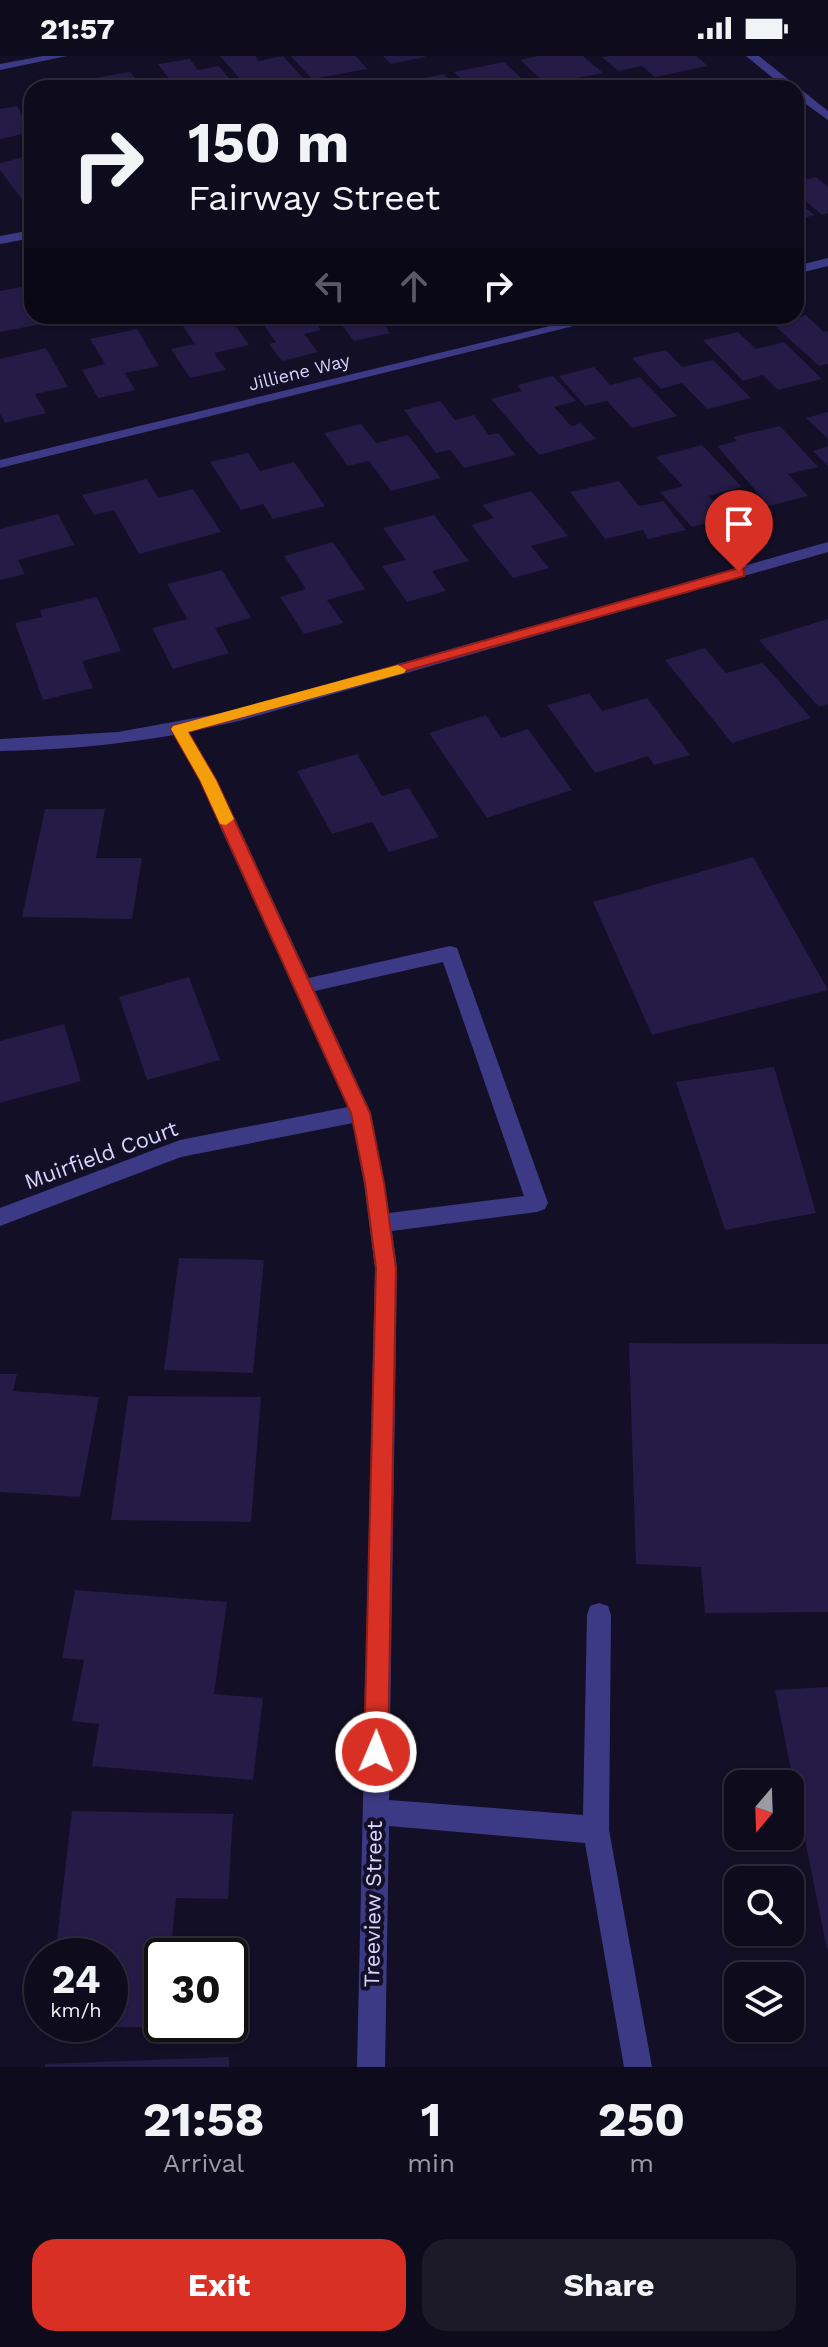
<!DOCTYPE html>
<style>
body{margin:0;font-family:"Work Sans",sans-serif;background:#1c1929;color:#f1f3f6;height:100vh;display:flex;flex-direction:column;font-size:30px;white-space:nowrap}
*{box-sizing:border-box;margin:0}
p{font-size:26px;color:#9b9ba3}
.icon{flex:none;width:44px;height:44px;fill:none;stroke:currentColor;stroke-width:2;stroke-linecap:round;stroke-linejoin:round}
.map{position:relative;height:2011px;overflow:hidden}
.details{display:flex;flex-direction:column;background:#0e0b1c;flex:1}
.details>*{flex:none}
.top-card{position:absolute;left:24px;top:24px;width:780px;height:244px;border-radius:24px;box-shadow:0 2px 6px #0004,0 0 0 2px #2e2b3b;background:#0e0b1c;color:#f1f3f6;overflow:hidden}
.needle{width:52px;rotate:199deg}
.controls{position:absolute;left:724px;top:1714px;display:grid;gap:16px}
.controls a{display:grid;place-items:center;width:80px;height:80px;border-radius:16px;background:#0e0b1c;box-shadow:0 2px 6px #0004,0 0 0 2px #2e2b3b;font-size:40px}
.speed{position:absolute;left:24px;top:1882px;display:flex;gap:16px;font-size:40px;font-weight:700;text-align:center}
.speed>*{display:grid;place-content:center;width:104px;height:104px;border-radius:50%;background:#0e0b1c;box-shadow:0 2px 6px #0004,0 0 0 2px #2e2b3b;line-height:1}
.speed small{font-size:20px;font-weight:400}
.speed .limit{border:4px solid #111;border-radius:12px;background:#fff;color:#111}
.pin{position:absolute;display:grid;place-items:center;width:68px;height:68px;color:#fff;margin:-82px -34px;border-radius:50% 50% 50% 0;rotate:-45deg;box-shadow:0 0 8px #0007}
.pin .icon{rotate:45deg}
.me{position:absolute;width:88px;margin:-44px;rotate:1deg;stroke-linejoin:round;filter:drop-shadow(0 0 6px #0008)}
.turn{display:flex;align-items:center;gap:28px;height:168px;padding:0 32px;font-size:36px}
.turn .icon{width:104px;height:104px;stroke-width:2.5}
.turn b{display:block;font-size:56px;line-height:68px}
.lanes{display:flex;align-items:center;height:76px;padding:0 32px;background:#0003;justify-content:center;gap:40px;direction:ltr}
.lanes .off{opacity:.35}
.eta{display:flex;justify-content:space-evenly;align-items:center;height:136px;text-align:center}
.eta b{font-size:48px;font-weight:700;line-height:56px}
.action{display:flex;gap:16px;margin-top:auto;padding:16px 32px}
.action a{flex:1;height:92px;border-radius:24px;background:#d93025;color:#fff;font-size:32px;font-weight:700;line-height:92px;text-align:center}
.action a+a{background:#1c1929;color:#f1f3f6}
.status{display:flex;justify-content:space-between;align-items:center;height:56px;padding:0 40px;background:#0e0b1c;direction:ltr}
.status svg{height:22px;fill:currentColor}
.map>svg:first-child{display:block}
.building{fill:#241b47}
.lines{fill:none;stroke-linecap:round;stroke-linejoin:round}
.minor{fill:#3d3a85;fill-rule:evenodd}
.route{fill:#d93025;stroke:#8d1f18;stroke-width:2}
.slow{fill:#f59e0b}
.labels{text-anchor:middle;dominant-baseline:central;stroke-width:8;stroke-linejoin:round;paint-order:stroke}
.far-street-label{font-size:18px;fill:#d9d4ff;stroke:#130f26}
.street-label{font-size:22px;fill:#d9d4ff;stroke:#130f26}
</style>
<div class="status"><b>21:57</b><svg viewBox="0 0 49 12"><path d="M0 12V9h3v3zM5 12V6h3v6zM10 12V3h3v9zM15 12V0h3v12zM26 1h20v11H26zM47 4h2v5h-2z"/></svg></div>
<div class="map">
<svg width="828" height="2011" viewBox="0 0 828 2011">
<rect width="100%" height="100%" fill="#130f26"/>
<path class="building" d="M220,0H255L259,5L283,0L305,24L266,32H248Z
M291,0H356L367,13L312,23Z
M383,0H425V1L391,8Z
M538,0H583L603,17L577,22L588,32H550L520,4Z
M608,0H696L708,10L655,21L642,10L618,15L602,1Z
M190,3L198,14L219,10L237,32H176L158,8Z
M504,6L531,31L471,32L454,16Z
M130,16L138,26L154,23L161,32H106L99,21Z
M444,18L458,32H414L408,25Z
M17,50L32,76L0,83V53Z
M32,99V145L25,147L0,114V107Z
M816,121L828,131V157L822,159L796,137V126Z
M796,145L815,159L796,164Z
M32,229V260H49L52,266L0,276V235Z
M806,259L824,276L828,275V308L819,310L773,268Z
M192,260H229L249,289L214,297L226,314L190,322L171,293L195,288L178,263Z
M257,260H310L321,274L304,278L318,296L282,305L269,288L276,286Z
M346,260H378L390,277L354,285L341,268L350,266Z
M137,273L159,310L125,317L135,334L98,342L82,314L105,308L90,283Z
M738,276L756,293L784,286L822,323L778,334L763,319L743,325L703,284Z
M46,292L68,331L35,338L46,357L5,367L0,358V303Z
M666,294L682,311L713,304L751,342L707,353L682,327L661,333L632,302Z
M594,311L610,329L640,321L677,360L632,372L607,345L585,350L559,320Z
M553,320L576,345L554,351L571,370L581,367L596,383L539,399L491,343L522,335L517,329Z
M440,345L455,364L474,359L489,379L498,377L516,399L464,412L450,394L436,397L404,354Z
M828,356V383L806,362Z
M361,368L376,387L408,379L441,422L391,435L369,405L348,410L324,377Z
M780,370L818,411L788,418L808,440L769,450L717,390L737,385L733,381Z
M702,389L742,431L709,440L728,461L692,471L660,436L683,430L656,401Z
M828,390V410L813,395Z
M248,397L260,415L294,406L325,450L273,463L263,448L241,454L210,406Z
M147,423L158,442L193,433L221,476L139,498L114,454L94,459L82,439Z
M619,425L639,450L663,445L686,474L648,483L643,474L605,483L570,436Z
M531,435L568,480L531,490L549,512L513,522L471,469L494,462L482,449Z
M58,458L74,489L18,504L25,518L0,524V473Z
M434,459L469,505L432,515L446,535L407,546L382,510L406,504L383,472Z
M333,486L365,533L327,544L343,567L304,578L280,541L306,533L284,500Z
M222,514L251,562L215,572L229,597L173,613L152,572L187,563L167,528Z
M97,541L121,595L82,605L93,632L43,644L15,567L42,561L40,554Z
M828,563V648L819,651L759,584Z
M705,592L726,617L763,607L811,662L732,687L665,604Z
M589,637L602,655L647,642L690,699L654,709L648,700L595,717L547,649Z
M486,659L501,682L528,673L572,734L487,762L429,677Z
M357,698L382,740L409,732L439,781L389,796L372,766L332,778L297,715Z
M45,753H105L96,802H142L132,863L22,861Z
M753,801L828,934L652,979L593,846Z
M189,921L220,1004L147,1024L119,941Z
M64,968L81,1025L0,1047V985Z
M774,1011L816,1157L725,1174L676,1026Z
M179,1202L264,1204L253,1317L164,1314Z
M629,1287L828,1288V1556L705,1557L701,1511L636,1508Z
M0,1318H17L13,1335L99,1341L80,1441L0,1436Z
M128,1340L261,1341L251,1466L111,1464Z
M75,1534L227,1546L214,1638L263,1642L253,1724L92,1710L99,1668L72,1665L84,1604L62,1602Z
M828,1631V1893H827L775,1634Z
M72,1755L233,1758L228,1843L176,1842L170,1900H162L164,1971H110V1900H55Z
M229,2001V2011H45V2008Z"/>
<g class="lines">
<path class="minor" d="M43,0H67L0,14V8Z
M746,0H759L828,55V64L796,41V32H785L780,28L731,32L773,22Z
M32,174V182L0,188V180Z
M828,202V210L796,218V210Z
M591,260H614L0,412V404Z
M828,486V496L239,665L189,676L217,724L309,922L450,890L457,892L548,1147L545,1153L537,1156L392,1175L397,1212L389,1744L583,1759L587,1559L590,1550L599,1547L608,1550L611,1559L609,1774L652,2011H624L585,1787L389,1770L385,2011H357L375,1212L364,1127L353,1067L181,1101L0,1170V1152L180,1084L348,1051L199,724L174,679C116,689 59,694 0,695V683L118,676L233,655ZM443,906L524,1140L389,1157L371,1057L315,935Z"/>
</g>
<path class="route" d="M739,512L744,513V520L188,676L216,724L370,1057L384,1127L396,1212L388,1696L384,1704L376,1708L368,1704L364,1696L376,1212L365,1127L351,1057L200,724L171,673L173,670L233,656Z"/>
<path class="slow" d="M398,609L406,614L404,617L188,676L216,724L234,763L226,769L220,768L200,724L171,673L173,670Z"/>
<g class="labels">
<g class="far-street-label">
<text transform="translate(299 316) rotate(-14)">Jilliene Way</text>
</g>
<g class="street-label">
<text transform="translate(101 1099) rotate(-20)">Muirfield Court</text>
<text transform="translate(373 1848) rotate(-89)">Treeview Street</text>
</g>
</g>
</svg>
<div class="controls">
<a><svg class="needle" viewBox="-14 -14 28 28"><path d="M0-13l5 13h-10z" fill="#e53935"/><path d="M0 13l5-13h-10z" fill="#9b9ba3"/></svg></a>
<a><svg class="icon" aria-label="search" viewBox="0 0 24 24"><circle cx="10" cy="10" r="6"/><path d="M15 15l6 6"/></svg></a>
<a><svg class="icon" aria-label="layers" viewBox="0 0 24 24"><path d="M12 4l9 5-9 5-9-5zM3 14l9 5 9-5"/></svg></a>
</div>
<div class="speed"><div>24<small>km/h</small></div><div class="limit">30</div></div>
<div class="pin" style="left:739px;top:516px;background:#d93025"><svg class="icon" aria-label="arrive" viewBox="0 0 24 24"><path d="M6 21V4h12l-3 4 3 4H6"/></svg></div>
<svg class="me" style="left:376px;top:1696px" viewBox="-20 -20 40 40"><circle r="17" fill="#d93025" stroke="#fff" stroke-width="3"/><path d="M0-11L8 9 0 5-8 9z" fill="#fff"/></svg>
<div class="top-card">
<div class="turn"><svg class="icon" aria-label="right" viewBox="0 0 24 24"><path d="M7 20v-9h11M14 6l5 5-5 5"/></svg><div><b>150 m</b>Fairway Street</div></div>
<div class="lanes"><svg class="icon off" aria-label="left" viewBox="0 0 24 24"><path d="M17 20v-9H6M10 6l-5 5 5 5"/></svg><svg class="icon off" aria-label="ahead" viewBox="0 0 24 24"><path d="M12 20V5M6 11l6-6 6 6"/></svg><svg class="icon" aria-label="right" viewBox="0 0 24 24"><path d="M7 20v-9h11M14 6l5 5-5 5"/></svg></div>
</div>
</div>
<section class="details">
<div class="eta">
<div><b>21:58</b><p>Arrival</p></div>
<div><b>1</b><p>min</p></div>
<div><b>250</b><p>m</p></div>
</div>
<div class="action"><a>Exit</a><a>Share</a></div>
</section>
